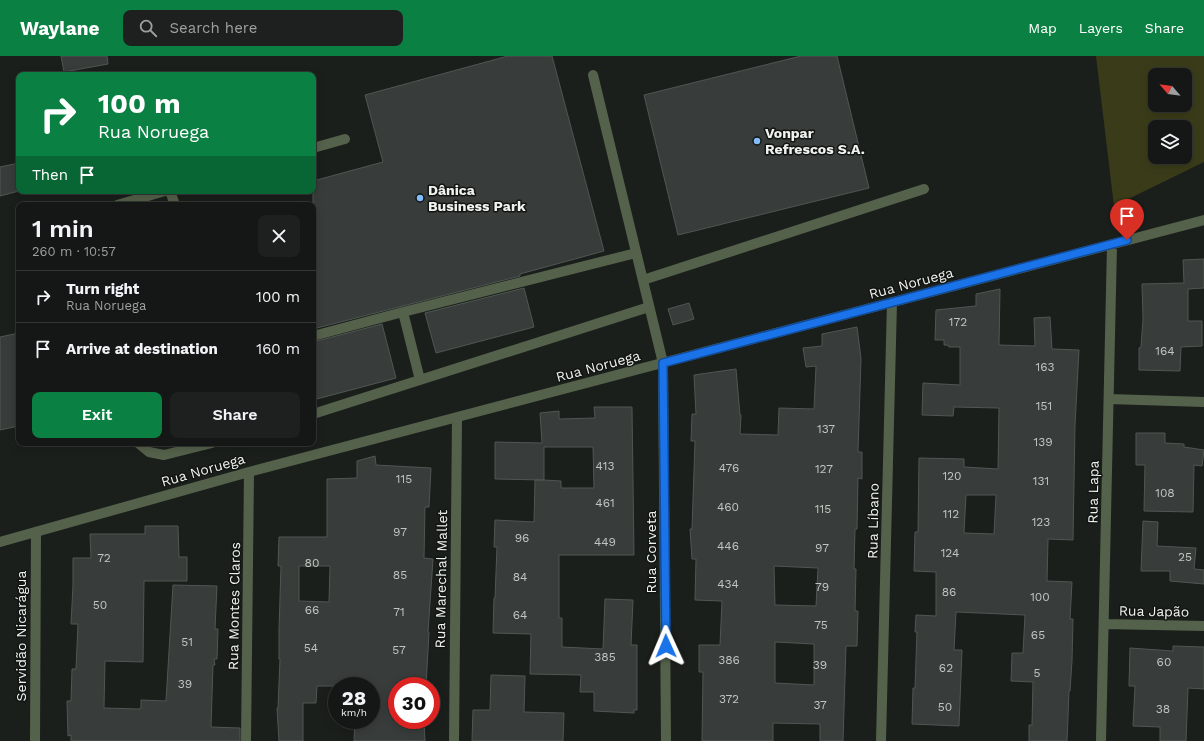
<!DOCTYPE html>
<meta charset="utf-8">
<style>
body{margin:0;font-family:"Work Sans",sans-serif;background:#1d201e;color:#f1f3f6;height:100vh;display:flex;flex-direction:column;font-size:15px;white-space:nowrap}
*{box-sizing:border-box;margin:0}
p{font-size:13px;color:#9d9fa0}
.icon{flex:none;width:22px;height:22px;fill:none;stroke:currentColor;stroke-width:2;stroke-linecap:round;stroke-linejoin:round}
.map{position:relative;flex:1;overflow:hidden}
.panel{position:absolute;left:16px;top:146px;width:300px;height:244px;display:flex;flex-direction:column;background:#141715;border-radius:8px;box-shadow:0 2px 10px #0003,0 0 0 1px #333634}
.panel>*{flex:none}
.guide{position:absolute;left:16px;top:16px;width:300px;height:122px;border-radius:8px;box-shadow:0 2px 10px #0003,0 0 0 1px #333634;background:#0b8043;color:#fff;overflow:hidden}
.needle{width:26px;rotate:298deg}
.tools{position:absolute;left:1148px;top:12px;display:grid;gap:8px}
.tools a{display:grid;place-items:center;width:44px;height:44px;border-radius:8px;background:#141715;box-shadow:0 2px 10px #0003,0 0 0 1px #333634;font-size:20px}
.speed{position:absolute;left:328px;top:621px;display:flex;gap:8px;font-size:20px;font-weight:700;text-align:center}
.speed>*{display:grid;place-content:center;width:52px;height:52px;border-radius:50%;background:#141715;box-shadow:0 2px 10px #0003,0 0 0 1px #333634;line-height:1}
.speed small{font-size:10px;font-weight:400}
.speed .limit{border:6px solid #d22;background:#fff;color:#111}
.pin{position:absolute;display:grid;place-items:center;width:34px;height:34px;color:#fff;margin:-41px -17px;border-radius:50% 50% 50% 0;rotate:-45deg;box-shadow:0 0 4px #0007}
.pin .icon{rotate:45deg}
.me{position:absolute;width:44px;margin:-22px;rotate:359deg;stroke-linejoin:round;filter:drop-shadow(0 0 3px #0008)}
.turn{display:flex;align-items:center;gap:14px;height:84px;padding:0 16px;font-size:18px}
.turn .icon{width:52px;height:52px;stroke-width:2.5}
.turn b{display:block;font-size:28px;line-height:34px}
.then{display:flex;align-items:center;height:38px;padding:0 16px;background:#0003;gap:8px;font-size:15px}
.round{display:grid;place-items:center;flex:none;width:42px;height:42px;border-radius:8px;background:#1d201e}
.summary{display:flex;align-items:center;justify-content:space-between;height:68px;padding:0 16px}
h1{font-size:24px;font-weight:600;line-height:30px}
.cta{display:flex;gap:8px;margin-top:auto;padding:8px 16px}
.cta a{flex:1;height:46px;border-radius:8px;background:#0b8043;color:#fff;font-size:16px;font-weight:600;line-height:46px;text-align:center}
.cta a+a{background:#1d201e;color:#f1f3f6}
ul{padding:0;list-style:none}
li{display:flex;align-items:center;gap:12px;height:52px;padding:0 16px;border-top:1px solid #333634}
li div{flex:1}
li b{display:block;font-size:15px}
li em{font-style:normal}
header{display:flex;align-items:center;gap:24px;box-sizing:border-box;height:56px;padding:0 20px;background:#0b8043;color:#fff}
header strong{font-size:19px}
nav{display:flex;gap:22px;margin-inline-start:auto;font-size:14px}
.search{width:280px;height:36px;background:#1d201e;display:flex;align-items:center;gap:10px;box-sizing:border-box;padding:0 14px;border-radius:8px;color:#9d9fa0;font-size:15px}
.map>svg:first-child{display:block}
.green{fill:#3a3c19;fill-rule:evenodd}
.building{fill:#383d3b;stroke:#505653;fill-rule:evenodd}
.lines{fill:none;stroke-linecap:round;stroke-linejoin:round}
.lane{stroke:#55624b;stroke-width:10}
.street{stroke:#55624b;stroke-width:10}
.route-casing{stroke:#114b97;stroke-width:10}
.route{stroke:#1a73e8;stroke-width:7}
.poi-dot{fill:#82bcfa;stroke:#121613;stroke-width:1.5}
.labels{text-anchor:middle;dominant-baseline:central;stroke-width:3;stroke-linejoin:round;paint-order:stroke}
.number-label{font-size:12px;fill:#c1c5c2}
.poi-label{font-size:14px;font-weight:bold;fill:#eff2ef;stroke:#121613;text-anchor:start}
.street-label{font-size:14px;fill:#eff2ef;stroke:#121613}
</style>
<header>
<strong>Waylane</strong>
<div class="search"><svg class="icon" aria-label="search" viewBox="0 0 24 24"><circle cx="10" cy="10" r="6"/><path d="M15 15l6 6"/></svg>Search here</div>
<nav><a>Map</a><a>Layers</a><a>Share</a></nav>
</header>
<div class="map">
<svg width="1204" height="685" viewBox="0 0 1204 685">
<rect width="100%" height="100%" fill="#1b1f1c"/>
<path class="green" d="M1096,0H1204V106L1114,150ZM1155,19H1185V49H1155ZM1155,71H1185V101H1155Z"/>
<path class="building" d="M61,0H107L108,8L64,16Z
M508,0H552L604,195L520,218V220L313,273V125L383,106L365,39Z
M801,0H837L869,132L678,179L644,39Z
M19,107V135L0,140V111Z
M1204,203V232L1188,233V265H1202V290L1181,291L1180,315L1139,314V292L1141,291L1143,263L1142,228L1184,227L1183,204Z
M524,232L534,271L436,297L425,257Z
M1000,233L999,289L1035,290L1034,262L1050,261L1052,293L1079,294L1075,369L1073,484L1048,483L1047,525L1072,526L1070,563H1073L1072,605L1070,635H1069L1067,685H1029V669H1032L1033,626L1011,625L1012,597H1023L1025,559L956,556L954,594H962L959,670L912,668L913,632H915L917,576H915L916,559L936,560V516L914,515L915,476H918L919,402L964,403V411L998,413L999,352L954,351L953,360L922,359L923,327L960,329V291H949L948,289H944V284H935L936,254L976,250V238ZM966,439H996L994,478L964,477Z
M689,247L694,263L673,269L668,253Z
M382,268L396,322L313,344V286Z
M857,271L861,303L858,396H862V423L858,422L857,473H855L854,513H856L855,555H858L857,590H846L843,685H820V668L773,667V685H702L703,616H699V589H720L722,545L695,544L696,503H692L690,473H692L695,385H691L692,358H696L694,319L736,313L740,359H741L740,378L778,379L779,352L814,353L816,310L806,311L803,292L822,290V278ZM774,510L818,512L816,550L775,549ZM775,586L814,588V629L775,627Z
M19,277V370L0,374V281Z
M594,351H632L634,499H559V562H562V591L603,593L605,543L633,544L631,589H637V654H634V657L594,655V636H580L581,619L530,618L531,578L493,577L494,542H495L497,491H494L495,464L534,466L535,424H544L495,423V386L542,387L540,357L559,355V363L595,362ZM544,391H593L594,432H561V425L544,424Z
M1136,377H1165V387L1184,388V391L1204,394L1202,410L1194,409L1193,456L1144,455L1145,409H1136Z
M375,400L376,409L431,412L429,451H425L424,502L433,503L428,576H429L426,630H397V664H424L425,685H354L355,664H371V630H317L316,647H303V685H279L277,652H278L280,603H279V574L281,510H278L279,481H327V423L357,422V405ZM299,510H330L329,546L299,545Z
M1143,465L1158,466L1157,490L1196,492L1194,513L1204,514V528L1170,525V515H1141Z
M145,470H178L179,501H187V525H144L143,606L105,605L104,652L139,653L141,652V644L166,645L173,529L217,530L215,573H218L217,603H214L215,609H213L211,671L240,672V685H71V679L68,680L67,645H71L72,613H76L78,568H71L73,529V502H91L90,478H145Z
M1173,590L1204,591V633L1188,632L1186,685H1160V671L1133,670L1135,630H1129L1130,592L1173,595Z
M491,619L525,620L524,656L564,657L563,685H472L473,654H490Z"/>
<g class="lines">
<path class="lane" d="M593,19L663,307
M313,92L345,83
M170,135L175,149
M117,149L165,135
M643,224L924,133
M403,256L420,324
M313,280L403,256L636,197
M313,358L649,251
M138,387L149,396L164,399L212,387"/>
<path class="street" d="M663,307L666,685
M1109,343L1204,346
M0,486L249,416L1204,164
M1104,568L1204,570
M35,685L36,476
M246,685L249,416
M454,685L457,361
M881,685L892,246
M1101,685L1112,189"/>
</g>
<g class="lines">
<defs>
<path id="route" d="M666,590L663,307L1127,184"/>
</defs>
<use href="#route" class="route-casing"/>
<use href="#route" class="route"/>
</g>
<g class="poi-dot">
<circle cx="757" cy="85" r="4"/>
<circle cx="420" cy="142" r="4"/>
</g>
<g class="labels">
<g class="number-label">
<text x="958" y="266">172</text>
<text x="1165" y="295">164</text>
<text x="1045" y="311">163</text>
<text x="1044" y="350">151</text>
<text x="826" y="373">137</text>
<text x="1043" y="386">139</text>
<text x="605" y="410">413</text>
<text x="729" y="412">476</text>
<text x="824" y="413">127</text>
<text x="952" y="420">120</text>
<text x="404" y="423">115</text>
<text x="1041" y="425">131</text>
<text x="1165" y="437">108</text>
<text x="605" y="447">461</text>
<text x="728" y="451">460</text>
<text x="823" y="453">115</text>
<text x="951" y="458">112</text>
<text x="1041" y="466">123</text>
<text x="400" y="476">97</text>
<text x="522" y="482">96</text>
<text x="605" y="486">449</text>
<text x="728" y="490">446</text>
<text x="822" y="492">97</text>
<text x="950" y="497">124</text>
<text x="1185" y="501">25</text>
<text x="104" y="502">72</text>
<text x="312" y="507">80</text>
<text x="400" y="519">85</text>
<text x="520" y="521">84</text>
<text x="728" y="528">434</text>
<text x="822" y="531">79</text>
<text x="949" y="536">86</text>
<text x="1040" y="541">100</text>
<text x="100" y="549">50</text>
<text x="312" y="554">66</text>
<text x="399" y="556">71</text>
<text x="520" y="559">64</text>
<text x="821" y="569">75</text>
<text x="1038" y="579">65</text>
<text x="187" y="586">51</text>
<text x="311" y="592">54</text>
<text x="399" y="594">57</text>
<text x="605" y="601">385</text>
<text x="729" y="604">386</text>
<text x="1164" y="606">60</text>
<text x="820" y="609">39</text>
<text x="946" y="612">62</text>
<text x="1037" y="617">5</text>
<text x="185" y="628">39</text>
<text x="729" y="643">372</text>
<text x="820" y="649">37</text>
<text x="945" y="651">50</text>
<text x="1163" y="653">38</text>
</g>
<g class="poi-label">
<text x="765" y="77">Vonpar<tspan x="765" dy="16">Refrescos S.A.</tspan></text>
<text x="428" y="134">Dânica<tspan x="428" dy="16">Business Park</tspan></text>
</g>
<g class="street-label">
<text transform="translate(911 227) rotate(-15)">Rua Noruega</text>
<text transform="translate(598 310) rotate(-15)">Rua Noruega</text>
<text transform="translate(203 414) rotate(-16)">Rua Noruega</text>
<text transform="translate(1093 436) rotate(-89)">Rua Lapa</text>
<text transform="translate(873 465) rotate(-89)">Rua Líbano</text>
<text transform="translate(651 496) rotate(-90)">Rua Corveta</text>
<text transform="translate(441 523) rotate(-89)">Rua Marechal Mallet</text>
<text transform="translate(234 550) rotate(-89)">Rua Montes Claros</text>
<text transform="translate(1154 555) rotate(1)">Rua Japão</text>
<text transform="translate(21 580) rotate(-90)">Servidão Nicarágua</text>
</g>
</g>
</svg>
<div class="tools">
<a><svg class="needle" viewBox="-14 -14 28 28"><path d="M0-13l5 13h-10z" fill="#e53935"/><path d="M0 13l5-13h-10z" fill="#9d9fa0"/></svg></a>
<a><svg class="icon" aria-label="layers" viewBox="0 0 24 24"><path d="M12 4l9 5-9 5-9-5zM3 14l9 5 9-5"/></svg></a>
</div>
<div class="speed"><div>28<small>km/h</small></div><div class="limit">30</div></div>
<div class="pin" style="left:1127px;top:184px;background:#d93025"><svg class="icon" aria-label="arrive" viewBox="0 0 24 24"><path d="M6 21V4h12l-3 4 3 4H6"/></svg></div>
<svg class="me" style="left:666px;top:590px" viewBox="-20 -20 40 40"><path d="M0-17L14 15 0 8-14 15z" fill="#1a73e8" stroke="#fff" stroke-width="4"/></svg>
<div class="guide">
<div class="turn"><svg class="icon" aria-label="right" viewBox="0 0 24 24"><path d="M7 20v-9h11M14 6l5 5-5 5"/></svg><div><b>100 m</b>Rua Noruega</div></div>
<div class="then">Then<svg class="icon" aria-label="arrive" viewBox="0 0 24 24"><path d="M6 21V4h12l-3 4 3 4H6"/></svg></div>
</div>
<section class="panel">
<div class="summary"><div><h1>1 min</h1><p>260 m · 10:57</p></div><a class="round"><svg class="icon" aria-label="close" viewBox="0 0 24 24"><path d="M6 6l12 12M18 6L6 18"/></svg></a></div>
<ul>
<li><svg class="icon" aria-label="right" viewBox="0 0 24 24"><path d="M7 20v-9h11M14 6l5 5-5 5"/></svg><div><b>Turn right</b><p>Rua Noruega</p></div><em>100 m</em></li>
<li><svg class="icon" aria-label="arrive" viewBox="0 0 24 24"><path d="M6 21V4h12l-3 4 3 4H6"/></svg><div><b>Arrive at destination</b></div><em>160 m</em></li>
</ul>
<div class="cta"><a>Exit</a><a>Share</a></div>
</section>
</div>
